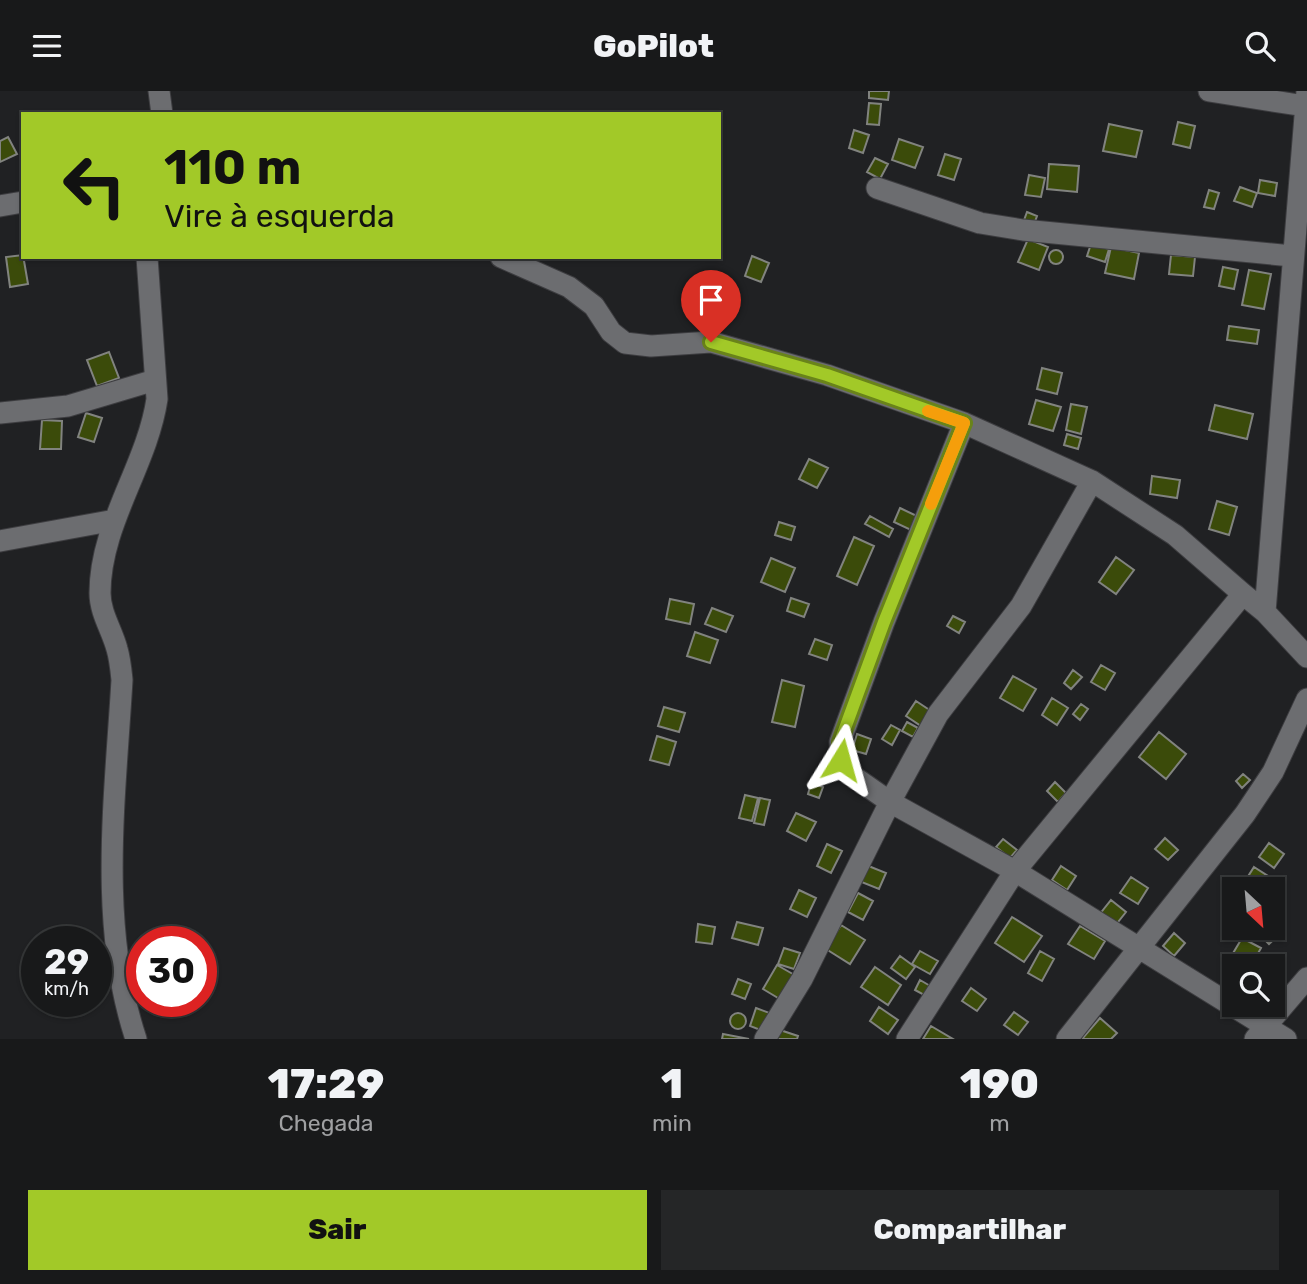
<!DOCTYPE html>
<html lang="pt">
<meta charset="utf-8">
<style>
body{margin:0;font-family:Rubik,sans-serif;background:#252627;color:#f1f3f6;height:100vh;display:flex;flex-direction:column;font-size:26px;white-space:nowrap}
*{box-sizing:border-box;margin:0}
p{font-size:23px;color:#9fa0a2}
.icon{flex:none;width:38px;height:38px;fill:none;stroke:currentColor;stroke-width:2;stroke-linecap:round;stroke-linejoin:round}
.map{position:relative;height:948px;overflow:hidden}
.drawer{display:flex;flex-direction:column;background:#18191a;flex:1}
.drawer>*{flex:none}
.top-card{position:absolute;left:21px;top:21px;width:700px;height:147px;border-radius:0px;box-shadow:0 2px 5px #0004,0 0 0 2px #363839;background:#a2c928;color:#111;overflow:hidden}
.needle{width:46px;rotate:154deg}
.buttons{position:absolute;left:1222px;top:786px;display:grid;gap:14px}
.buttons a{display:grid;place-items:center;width:63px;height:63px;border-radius:0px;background:#18191a;box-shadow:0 2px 5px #0004,0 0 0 2px #363839;font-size:35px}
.speed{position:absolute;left:21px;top:835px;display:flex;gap:14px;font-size:35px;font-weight:700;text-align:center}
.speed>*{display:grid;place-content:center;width:91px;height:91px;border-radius:50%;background:#18191a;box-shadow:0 2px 5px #0004,0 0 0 2px #363839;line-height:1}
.speed small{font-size:18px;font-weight:400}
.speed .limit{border:10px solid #d22;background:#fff;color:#111}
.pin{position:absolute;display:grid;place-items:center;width:60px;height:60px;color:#fff;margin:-72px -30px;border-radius:50% 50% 50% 0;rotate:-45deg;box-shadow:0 0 7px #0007}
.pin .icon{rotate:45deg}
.me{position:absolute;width:77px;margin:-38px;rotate:8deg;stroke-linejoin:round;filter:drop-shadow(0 0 5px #0008)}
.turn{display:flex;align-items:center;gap:24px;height:147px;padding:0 28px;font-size:32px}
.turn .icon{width:91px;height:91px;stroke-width:2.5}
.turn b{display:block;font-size:49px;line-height:60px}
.eta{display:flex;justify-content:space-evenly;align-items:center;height:119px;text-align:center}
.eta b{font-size:42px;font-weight:800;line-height:49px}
.action{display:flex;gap:14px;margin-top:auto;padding:14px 28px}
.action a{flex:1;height:80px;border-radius:0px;background:#a2c928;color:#111;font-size:28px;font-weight:800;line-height:80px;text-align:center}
.action a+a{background:#252627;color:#f1f3f6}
header{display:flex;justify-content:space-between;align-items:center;height:91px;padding:0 28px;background:#18191a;font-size:32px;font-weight:800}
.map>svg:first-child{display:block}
.building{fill:#3b4b0a;stroke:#81837f;stroke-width:2}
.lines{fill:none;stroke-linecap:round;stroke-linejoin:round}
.minor-casing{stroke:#3d3d40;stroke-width:23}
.minor{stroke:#6c6d70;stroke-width:21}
.route-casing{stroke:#69831a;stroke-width:18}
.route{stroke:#a2c928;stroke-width:12}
.slow{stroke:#f59e0b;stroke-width:12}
</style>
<header><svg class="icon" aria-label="menu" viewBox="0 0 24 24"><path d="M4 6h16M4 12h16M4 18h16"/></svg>GoPilot<svg class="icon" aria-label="search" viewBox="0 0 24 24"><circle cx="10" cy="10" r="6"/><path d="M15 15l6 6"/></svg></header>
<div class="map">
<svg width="1307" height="948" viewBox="0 0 1307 948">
<rect width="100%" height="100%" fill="#202123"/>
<path class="building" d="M869,0H889L888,9L869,7Z
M869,12L881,13L879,34L867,33Z
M1178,31L1195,35L1190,57L1173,53Z
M1109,33L1142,40L1136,66L1103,60Z
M854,39L869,44L863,62L849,57Z
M8,46L17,63L0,71V50Z
M899,48L923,56L915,77L892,69Z
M945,63L961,68L954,89L938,84Z
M875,67L888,73L880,88L867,81Z
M1049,73L1079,75L1077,101L1047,98Z
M1029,84L1045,87L1041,106L1025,104Z
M1260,89L1277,92L1275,105L1258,102Z
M1240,96L1257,102L1252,116L1234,110Z
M1209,99L1219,102L1214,118L1204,116Z
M1027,121L1037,125L1033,136L1023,132Z
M1028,148L1048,156L1039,179L1018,171Z
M1091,153L1109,158L1105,171L1087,165Z
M1111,156L1139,162L1134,188L1105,182Z
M1049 166a7 7 0 1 1 14 0a7 7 0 1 1-14 0Z
M23,164L28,193L10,196L6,166Z
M1171,164L1195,166L1193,185L1169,183Z
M752,165L769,172L761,191L745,185Z
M1223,176L1238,179L1234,198L1219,195Z
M1249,179L1271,183L1264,218L1242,214Z
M1229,235L1259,239L1257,253L1227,249Z
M109,261L119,287L97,295L87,269Z
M1042,277L1062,282L1057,303L1037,298Z
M1036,309L1061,316L1053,340L1029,333Z
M1071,313L1087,316L1081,343L1066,339Z
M1215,314L1253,323L1247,348L1209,339Z
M86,322L102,327L94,351L78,346Z
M42,329L62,330L61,358H40Z
M1067,343L1081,347L1078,358L1064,354Z
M809,368L828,377L817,397L799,388Z
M1152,385L1180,389L1177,407L1150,403Z
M1217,410L1237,416L1229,444L1209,438Z
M900,417L919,426L913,440L894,431Z
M870,425L893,438L889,446L865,433Z
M779,431L795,436L791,449L775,444Z
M854,446L874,455L857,494L837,485Z
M1116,466L1134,479L1116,503L1099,491Z
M771,467L795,477L785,501L761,491Z
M791,507L809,513L804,526L787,520Z
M670,508L694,513L690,533L666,528Z
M712,517L733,525L726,541L705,533Z
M953,525L965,531L959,542L947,535Z
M695,541L718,549L710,572L687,565Z
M815,548L832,554L827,569L809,563Z
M1101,574L1115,582L1105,599L1091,591Z
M1073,579L1082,586L1071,598L1064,592Z
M1013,585L1036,598L1023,620L1000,607Z
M782,589L804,595L795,636L772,631Z
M1052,607L1068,617L1057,634L1042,624Z
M916,610L931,620L921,635L906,625Z
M1081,613L1088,618L1080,629L1073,623Z
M664,616L685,622L679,641L658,635Z
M907,631L918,637L913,646L902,640Z
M891,634L900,639L892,654L882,648Z
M1159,641L1186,663L1166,688L1139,666Z
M857,643L871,648L866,663L852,659Z
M657,645L676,651L669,674L650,669Z
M1243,683L1250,689L1242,697L1236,690Z
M1055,691L1066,702L1058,711L1047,700Z
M811,692L823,696L819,707L808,703Z
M745,704L758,707L752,730L739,727Z
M760,707L770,709L764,734L754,732Z
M796,722L816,731L806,750L787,740Z
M1165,747L1178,759L1168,769L1155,758Z
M1003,748L1017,759L1010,767L996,756Z
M1269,752L1284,763L1274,777L1259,766Z
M827,753L842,760L831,782L817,775Z
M866,774L886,782L879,798L859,790Z
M1061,775L1076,785L1067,799L1052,789Z
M1254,776L1279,792L1272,802V798H1247L1242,795Z
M1131,786L1148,797L1138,813L1120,802Z
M799,799L816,807L807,826L790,818Z
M858,802L873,810L863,829L848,821Z
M1111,809L1126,821L1114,836L1099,824Z
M1012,826L1042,845L1024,871L995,852Z
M1273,828L1284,839L1269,853L1258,842L1264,836H1272Z
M737,831L763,837L758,854L732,847Z
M698,833L715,836L712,853L696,851Z
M841,834L865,849L850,873L826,858Z
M1080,835L1105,850L1094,868L1068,853Z
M1174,842L1185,852L1174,865L1163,855Z
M1242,847L1261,857L1251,875L1232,864Z
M784,857L800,862L794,878L778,873Z
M920,860L938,870L930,883L912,873Z
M1040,860L1054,868L1042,890L1028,882Z
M900,865L915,876L906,888L891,877Z
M777,874L798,886L783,910L763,898Z
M875,876L901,894L888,914L861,896Z
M738,888L751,893L745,908L732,903Z
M920,889L932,896L926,905L915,899Z
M971,897L986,908L977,920L962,910Z
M879,916L898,929L888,943L870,930Z
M756,917L775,924L768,942L750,935Z
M1014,921L1028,931L1018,944L1004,934Z
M730 930a8 8 0 1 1 16 0a8 8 0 1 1-16 0Z
M1100,927L1117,942L1111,948H1082Z
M931,935L953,948H923Z
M780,939L798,945L797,948H777Z
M723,943L749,948H722Z"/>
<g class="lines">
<defs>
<path id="minor" d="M159,0L162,23
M1209,0L1305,15
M877,97L980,132L1023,139L1292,165
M0,115L23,111
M501,166L569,196L594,215L611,241L625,252L651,255L711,251L827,284L964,332L1092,390L1175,444L1243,503
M0,322L68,315L155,289
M964,332L884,531L840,651L841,669L850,683L890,711L1015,780L1286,948
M0,450L115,429
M1265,521L1307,0
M136,948C98,834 115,708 122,589C121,579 120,568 117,558C112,539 100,522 100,502C100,433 147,375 157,308L147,166
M765,948L802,888L890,711L938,623L1021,515L1092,390
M907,948L1015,780L1243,503L1265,521L1307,566
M1067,948L1245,723L1273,681L1307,608
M1255,948L1307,887"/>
</defs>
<use href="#minor" class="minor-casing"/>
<use href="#minor" class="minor"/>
</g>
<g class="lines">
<defs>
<path id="route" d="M711,251L827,284L964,332L884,531L840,651L841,669"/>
</defs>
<use href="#route" class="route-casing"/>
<use href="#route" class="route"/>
<path class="slow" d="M928,320L964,332L931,413"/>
</g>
</svg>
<div class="buttons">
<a><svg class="needle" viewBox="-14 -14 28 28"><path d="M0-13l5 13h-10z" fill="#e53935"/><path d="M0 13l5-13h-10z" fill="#9fa0a2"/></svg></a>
<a><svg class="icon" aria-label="search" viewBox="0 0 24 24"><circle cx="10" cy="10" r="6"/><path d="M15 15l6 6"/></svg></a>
</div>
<div class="speed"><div>29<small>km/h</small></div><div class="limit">30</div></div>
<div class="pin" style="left:711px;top:251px;background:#d93025"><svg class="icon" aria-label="arrive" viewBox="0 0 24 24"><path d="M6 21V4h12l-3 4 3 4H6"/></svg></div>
<svg class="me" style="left:841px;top:669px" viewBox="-20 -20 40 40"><path d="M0-17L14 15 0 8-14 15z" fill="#a2c928" stroke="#fff" stroke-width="4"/></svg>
<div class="top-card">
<div class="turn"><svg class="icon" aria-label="left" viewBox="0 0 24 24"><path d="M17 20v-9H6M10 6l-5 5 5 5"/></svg><div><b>110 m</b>Vire à esquerda</div></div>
</div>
</div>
<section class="drawer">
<div class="eta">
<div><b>17:29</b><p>Chegada</p></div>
<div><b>1</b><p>min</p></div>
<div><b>190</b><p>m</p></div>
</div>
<div class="action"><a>Sair</a><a>Compartilhar</a></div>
</section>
